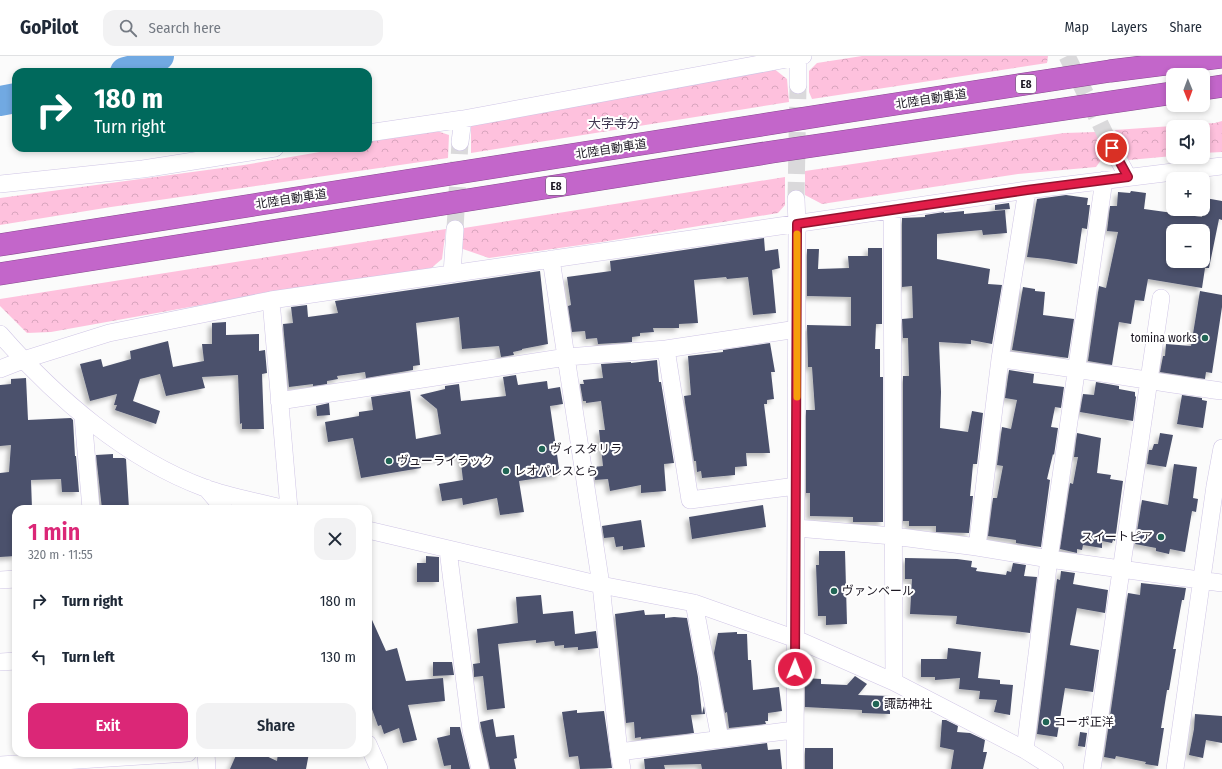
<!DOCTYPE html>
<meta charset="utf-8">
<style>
body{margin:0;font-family:"Fira Sans Condensed","Noto Sans JP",sans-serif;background:#f2f2f3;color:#1f2937;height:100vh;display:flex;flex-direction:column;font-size:15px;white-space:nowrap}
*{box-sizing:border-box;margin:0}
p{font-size:13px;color:#747a83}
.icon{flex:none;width:22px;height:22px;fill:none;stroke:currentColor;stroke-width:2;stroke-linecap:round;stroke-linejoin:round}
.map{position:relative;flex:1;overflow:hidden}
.drawer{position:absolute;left:12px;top:449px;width:360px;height:252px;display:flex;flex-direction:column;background:#fff;border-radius:12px;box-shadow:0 2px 6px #0003}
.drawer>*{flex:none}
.top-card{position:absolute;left:12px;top:12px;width:360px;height:84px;border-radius:12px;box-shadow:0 2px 6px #0003;background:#00695c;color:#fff;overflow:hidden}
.needle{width:26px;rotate:179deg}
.controls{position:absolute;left:1166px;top:12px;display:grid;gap:8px}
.controls a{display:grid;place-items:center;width:44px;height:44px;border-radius:8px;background:#fff;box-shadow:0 2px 6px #0003;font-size:20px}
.pin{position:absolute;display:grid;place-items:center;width:34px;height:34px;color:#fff;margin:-17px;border:2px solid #fff;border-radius:50%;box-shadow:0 1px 4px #0007}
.me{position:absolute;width:44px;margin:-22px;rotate:1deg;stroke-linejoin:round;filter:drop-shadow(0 0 3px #0008)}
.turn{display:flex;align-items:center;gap:14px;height:84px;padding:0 16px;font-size:18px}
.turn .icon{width:52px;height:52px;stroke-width:2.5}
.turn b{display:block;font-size:28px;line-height:34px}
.round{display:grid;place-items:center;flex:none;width:42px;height:42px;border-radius:12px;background:#f2f2f3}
.headline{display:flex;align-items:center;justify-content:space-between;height:68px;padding:0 16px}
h1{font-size:24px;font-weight:600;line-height:30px;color:#db2777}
.primary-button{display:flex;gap:8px;margin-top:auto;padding:8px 16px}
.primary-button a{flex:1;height:46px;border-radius:12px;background:#db2777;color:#fff;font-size:16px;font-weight:600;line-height:46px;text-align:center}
.primary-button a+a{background:#f2f2f3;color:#1f2937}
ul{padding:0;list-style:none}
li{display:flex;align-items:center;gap:12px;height:56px;padding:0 16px}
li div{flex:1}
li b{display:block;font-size:15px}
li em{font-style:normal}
header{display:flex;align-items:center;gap:24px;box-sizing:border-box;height:56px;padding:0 20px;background:#fff;border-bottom:1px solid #e0e1e3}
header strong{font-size:19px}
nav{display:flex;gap:22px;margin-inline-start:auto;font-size:14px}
.search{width:280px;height:36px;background:#f2f2f3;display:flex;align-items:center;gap:10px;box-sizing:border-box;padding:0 14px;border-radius:12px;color:#747a83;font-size:15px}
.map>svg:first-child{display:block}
.forest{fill:url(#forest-crowns)}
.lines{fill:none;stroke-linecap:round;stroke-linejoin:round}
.river{stroke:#71a9e2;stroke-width:30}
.building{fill:#4b516c;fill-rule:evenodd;filter:url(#shadow)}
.minor-tunnel{stroke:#dad9db;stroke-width:17;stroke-dasharray:17 8;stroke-linecap:butt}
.minor-casing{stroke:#cfc5e5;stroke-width:18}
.highway-casing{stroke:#894b90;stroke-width:23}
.minor{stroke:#fff;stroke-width:17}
.highway{stroke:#c366ca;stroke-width:22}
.route-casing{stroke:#92132f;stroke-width:10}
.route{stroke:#e11d48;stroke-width:7}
.slow{stroke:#f59e0b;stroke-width:7}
.poi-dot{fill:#216555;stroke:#fff;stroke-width:1.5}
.labels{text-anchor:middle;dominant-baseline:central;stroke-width:4;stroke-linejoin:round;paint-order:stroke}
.shield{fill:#fff;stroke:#615e66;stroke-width:1}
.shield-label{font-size:11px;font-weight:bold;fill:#1d1924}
.street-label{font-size:12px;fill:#1d1924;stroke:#fff}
.poi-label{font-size:12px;fill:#1d1924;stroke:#fff;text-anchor:start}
.neighbourhood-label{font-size:13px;fill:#403851;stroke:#fff}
</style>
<header>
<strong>GoPilot</strong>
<div class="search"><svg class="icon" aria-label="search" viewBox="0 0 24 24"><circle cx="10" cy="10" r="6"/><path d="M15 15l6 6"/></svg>Search here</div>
<nav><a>Map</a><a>Layers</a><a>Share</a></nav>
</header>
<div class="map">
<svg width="1222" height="713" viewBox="0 0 1222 713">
<defs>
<pattern id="forest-crowns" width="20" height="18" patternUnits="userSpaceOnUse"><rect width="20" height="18" fill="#fec1dd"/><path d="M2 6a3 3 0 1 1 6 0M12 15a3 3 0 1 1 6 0" fill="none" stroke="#d9a5be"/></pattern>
<filter id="shadow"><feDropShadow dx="-3.5" dy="3.5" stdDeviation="2" flood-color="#0004"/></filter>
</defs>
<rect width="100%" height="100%" fill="#fbfbfb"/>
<path class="forest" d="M862,0H1048L1047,7L812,43L809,36V15L817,7Z
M773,12L787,23L789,46L471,97V68Z
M1222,65V96L1203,97V71H1173V100L1129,104L1123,95L1115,74L1215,67Z
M420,75H437L449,79L448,102L111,151L0,169V142L244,109L343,92H368V86Z
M1096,76L1104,100L1096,111L1018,118L822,148L805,139V115L1064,77Z
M785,121V149L778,157L602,186L489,202L460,192L464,172Z
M446,173L442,203L429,214L251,240L51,276L27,277L0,250V243Z"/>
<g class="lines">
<path class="river" d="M125,16L133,14L159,0
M0,45L16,42"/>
</g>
<path class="building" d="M1131,135L1146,137L1144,153L1202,161L1205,142L1222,145V164L1219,163L1209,212H1205L1202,232L1148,223L1144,245L1135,244L1131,268L1119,266L1112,309L1088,305L1099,230L1106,232L1118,176L1107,175L1110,150H1117L1118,136L1130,137ZM1173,175H1203V205H1173Z
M1066,139L1088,142L1087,149H1090L1087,173L1082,172L1077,208L1047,203L1027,201L1037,143Z
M1009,147L1010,153L995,154V149Z
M1005,154L1007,177L983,179L982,174L937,178V203L990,213L988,228L1002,229L992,288L971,284V288L939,286L941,336L940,372L968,376L972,355L983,357L977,408H973L970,440H973L969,477L936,476V470H909V465H903V320H909L908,282H903L902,263L913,262L912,230L902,231V162L925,161V159L944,156V157L964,155V158Z
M764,182L765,195L778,193L780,212L772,214L776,257L753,259L748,221L727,223L726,221L694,224L698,267L679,268V272H653L654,276L640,277V280L632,281V286L598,288L597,282L586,283L585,275L572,276L568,250L571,249L567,221L611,215L610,205Z
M868,192H882V268H876L875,293H880V321H883V466H853V461L810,460V437H806V354H815L812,311H808L807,269L851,270V241L807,240V193H819L818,213L849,212L848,200H868Z
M540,215L548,288L522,293V294L513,296L514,299L501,301L499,290L462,293L459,261L416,267L420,309L413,310V314L366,322L365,316L337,320L338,323L327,325V328L313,330V328L289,331L283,268L293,267L291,251L307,249L308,261L338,257L335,245Z
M1023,231L1035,233V235L1045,236L1043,259L1074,263L1068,302L1012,294Z
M1200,235L1222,239V251L1212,317L1206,316L1205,323L1160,316L1163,300H1165L1166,288L1191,290Z
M226,266V279L259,278V295L265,294L267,317L262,318L264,373H242V367L240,368L238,319L202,321L205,332L166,340L160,318L140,323L133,345L160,355L156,368L115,354L117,349H114L117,338L90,345L80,308L101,303L103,311L131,303L130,295L168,285L173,311L204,305L202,288H212V267Z
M770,287L775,316H771L774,343L767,344V348H764L770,397H746L747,410L735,411V419L702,422L701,415L697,416L696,405H694L684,340L691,339L688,300L723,296V294Z
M657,304L659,326H661L674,407L664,408L666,435L641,437V429L610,435L608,423L595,424L594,414L593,411L603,410L599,374H605L601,345L586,347V345H583L580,328H584L583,324L603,322L601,308L631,306V307Z
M1009,314L1034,318L1033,327L1064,331L1061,352L1055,351L1051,371L1058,372L1054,399L1053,398L1047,423L1050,424L1041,491L1016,487V484L988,480L993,442H997L1003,410L997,409L1002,371L1011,373L1017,344L1005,342Z
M516,319L518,329L547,325L548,333L560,331L563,348L550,350L560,419L519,425L524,456L500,459L497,442L463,449L462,442L442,445L439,428L463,424L460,399L420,405L421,412L361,422L353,382L328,386L325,366L359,360V356L373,354L371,341L410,335L416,383L441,378L437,353L420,339L445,333V330L459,328L461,345L506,340L503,321Z
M26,322L28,364L71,362L73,364L75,400H76L79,436H62L61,423L31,424L32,453H16V500L0,501V417L9,416L11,389L0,390V329L11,328V323Z
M1096,326L1119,330V333L1135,336V340L1136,341L1133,365L1080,356L1083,338L1094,339Z
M1182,339L1202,342V344L1207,345L1203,372L1177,368Z
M329,347L330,359L317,360L316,350Z
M1077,377L1101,382L1097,417L1111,419L1110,423L1123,425L1115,485L1113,484L1112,487L1102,485V492L1083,489L1082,494L1077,493V497L1060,493L1070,427L1073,428L1078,401H1074Z
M1160,377L1173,379L1166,411L1147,408L1149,394H1152L1154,388H1158Z
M113,398V402H124L126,403L129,453H102L96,399Z
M1174,408L1197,411L1193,442L1198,443L1196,456L1192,455L1185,496L1170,493L1169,498L1156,495V492L1135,488L1142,444L1168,449Z
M763,449L766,471L692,483L689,461Z
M641,464L645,491L623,494V490L616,491L614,481L604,482L602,470Z
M819,495H845L847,568L826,569V560H818L816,509H819Z
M426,500L439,501V526H417V507H426Z
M905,502L957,503L972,505L971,511L977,512L976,515L1006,519L1007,515L1011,516L1013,507L1026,509L1024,520L1037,521L1030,577L956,568L957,560L910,558L912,523H905Z
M1061,515L1075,517L1073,528L1108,534L1105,557L1077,552L1070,589L1099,594L1093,636L1065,632L1057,681L1037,678L1057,523L1060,524Z
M1141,527L1186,532L1184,544H1182L1173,593H1176L1169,634H1167L1161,672H1164L1158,710L1145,708L1146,706L1116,700L1115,703L1104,701L1128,537L1140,539Z
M541,539L543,558L573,555L575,578L596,575L598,592L578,594V591L564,592V589L555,590L554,585L536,587V584L498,588L505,652L487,654L483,620L474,621V616L473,608L480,607L477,573L518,567L516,541Z
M644,554L645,559L665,558V562L674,561L687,562L698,621L702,658L704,650L705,658L691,659L694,677L641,683V681L635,682L634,666L626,667L615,558Z
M368,555L386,595L397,592L406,625L443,622L445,645L408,649L417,684L403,687L399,672L384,678L381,669L378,670L368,642Z
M737,576V578H747L748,604H751L753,634L779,631L782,655L768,657V665H765L766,668L729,672L727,656L725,657L714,597L718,577Z
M948,592L981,596L978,622L1000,624V628L1013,629L1010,659L994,656L997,644L979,643L980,635L959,633L960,622L935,624V621H921V603H947Z
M433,606H452L454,619L433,620Z
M855,620L867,628L858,639L890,640V658L862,657V654L805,651V622L821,623V628L847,629Z
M577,654V657L604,655L612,712L580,713L578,700L569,701L562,656Z
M1195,658L1222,660V687L1206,684L1203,702L1189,699L1194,673Z
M493,663L496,681L514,679L517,702L514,703L516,713H490L480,666Z
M942,664H946L958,670L957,676L970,677L985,684L983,696H987L983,713H951L954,694L940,691Z
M450,671H460L470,713H451V709L444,710L437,682L450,679Z
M1080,676L1087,677L1085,691L1078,690Z
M767,687L768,694L780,693L782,713H702L701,708L664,709L665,713H645L644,703Z
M805,692H833V713H805Z
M237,697H260L277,705L278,697H309L306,713H230Z"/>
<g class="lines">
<path class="minor-tunnel" d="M1067,0L1112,92
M796,143L798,29
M455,173L460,86"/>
<defs>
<path id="minor" d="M798,1V29
M368,77L463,63L803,0
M460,86L463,63
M1112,92L1128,121
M0,128L143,113L275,92
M892,154L894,626
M551,203L601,529L619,696L622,713
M452,218L455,173
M271,244L289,453
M0,278C55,341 126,403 205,432C229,441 259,446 285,453
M666,293L690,444L796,430
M1000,303C1075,312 1148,325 1222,335
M0,313L23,304L109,277L271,244L1027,134L1222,110
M279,345L567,301L666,293L797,273
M83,360L91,453
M206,432L224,453
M796,472L893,480L977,491L1049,503L1222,527
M368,474L601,529L694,547L796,583L894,626L1025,694L1055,713
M977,491L1000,303L1027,134
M448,494L471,674L480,713
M0,524L16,523
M694,547L720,683
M0,606L16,605
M368,688L379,713
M1025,694L1049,503L1104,124
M619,696L794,674
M206,697L207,713
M0,709L188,697
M795,713L797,168L796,143
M1092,713L1161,242
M1175,713L1215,430L1222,392"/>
<path id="highway" d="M1203,33L1222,30
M0,189L831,58L1110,15L1222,1
M0,218L772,96L1173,37"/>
</defs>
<use href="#minor" class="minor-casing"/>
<use href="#highway" class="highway-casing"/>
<use href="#minor" class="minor"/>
<use href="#highway" class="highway"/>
</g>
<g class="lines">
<defs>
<path id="route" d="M795,613L797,168L1027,134L1128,121L1112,92"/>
</defs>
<use href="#route" class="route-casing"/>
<use href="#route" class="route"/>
<path class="slow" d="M797,341V178"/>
</g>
<g class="poi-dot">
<circle cx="1205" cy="282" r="4"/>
<circle cx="542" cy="393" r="4"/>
<circle cx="389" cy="405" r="4"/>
<circle cx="506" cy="415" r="4"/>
<circle cx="1161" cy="481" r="4"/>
<circle cx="834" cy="535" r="4"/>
<circle cx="876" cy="648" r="4"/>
<circle cx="1046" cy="666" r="4"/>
</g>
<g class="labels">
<g class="shield">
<rect x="1016" y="19" width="20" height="18" rx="3"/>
<rect x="546" y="121" width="20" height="18" rx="3"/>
</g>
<g class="shield-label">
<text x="1026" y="28">E8</text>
<text x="556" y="130">E8</text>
</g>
<g class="street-label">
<text transform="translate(931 43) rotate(-9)">北陸自動車道</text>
<text transform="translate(611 93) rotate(-9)">北陸自動車道</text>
<text transform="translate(291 143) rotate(-9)">北陸自動車道</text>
</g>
<g class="poi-label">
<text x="1197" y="282" text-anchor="end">tomina works</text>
<text x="550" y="393">ヴィスタリラ</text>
<text x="397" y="405">ヴューライラック</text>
<text x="514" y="415">レオパレスとら</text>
<text x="1153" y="481" text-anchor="end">スイートピア</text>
<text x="842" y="535">ヴァンベール</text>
<text x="884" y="648">諏訪神社</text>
<text x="1054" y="666">コーポ正洋</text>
</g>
<g class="neighbourhood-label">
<text x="614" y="67">大字寺分</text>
</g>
</g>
</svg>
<div class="controls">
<a><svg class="needle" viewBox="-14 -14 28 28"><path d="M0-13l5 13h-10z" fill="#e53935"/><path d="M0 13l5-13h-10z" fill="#747a83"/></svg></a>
<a><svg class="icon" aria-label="sound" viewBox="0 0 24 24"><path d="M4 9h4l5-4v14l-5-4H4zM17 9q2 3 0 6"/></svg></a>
<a>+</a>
<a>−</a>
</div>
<div class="pin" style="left:1112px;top:92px;background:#d93025"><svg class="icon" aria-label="arrive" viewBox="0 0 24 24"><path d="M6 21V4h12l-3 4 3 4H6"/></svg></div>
<svg class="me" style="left:795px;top:613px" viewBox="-20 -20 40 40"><circle r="17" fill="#e11d48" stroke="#fff" stroke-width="3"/><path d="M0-11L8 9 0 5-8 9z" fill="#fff"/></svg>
<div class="top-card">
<div class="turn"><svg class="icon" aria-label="right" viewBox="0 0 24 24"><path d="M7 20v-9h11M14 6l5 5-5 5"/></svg><div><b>180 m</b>Turn right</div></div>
</div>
<section class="drawer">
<div class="headline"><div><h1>1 min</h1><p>320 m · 11:55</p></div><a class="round"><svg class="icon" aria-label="close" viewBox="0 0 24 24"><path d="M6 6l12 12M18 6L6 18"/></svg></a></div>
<ul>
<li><svg class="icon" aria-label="right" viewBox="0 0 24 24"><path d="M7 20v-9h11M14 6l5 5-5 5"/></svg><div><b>Turn right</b></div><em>180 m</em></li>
<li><svg class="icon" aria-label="left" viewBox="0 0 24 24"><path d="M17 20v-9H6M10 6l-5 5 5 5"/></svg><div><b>Turn left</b></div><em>130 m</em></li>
</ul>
<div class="primary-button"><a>Exit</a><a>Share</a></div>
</section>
</div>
